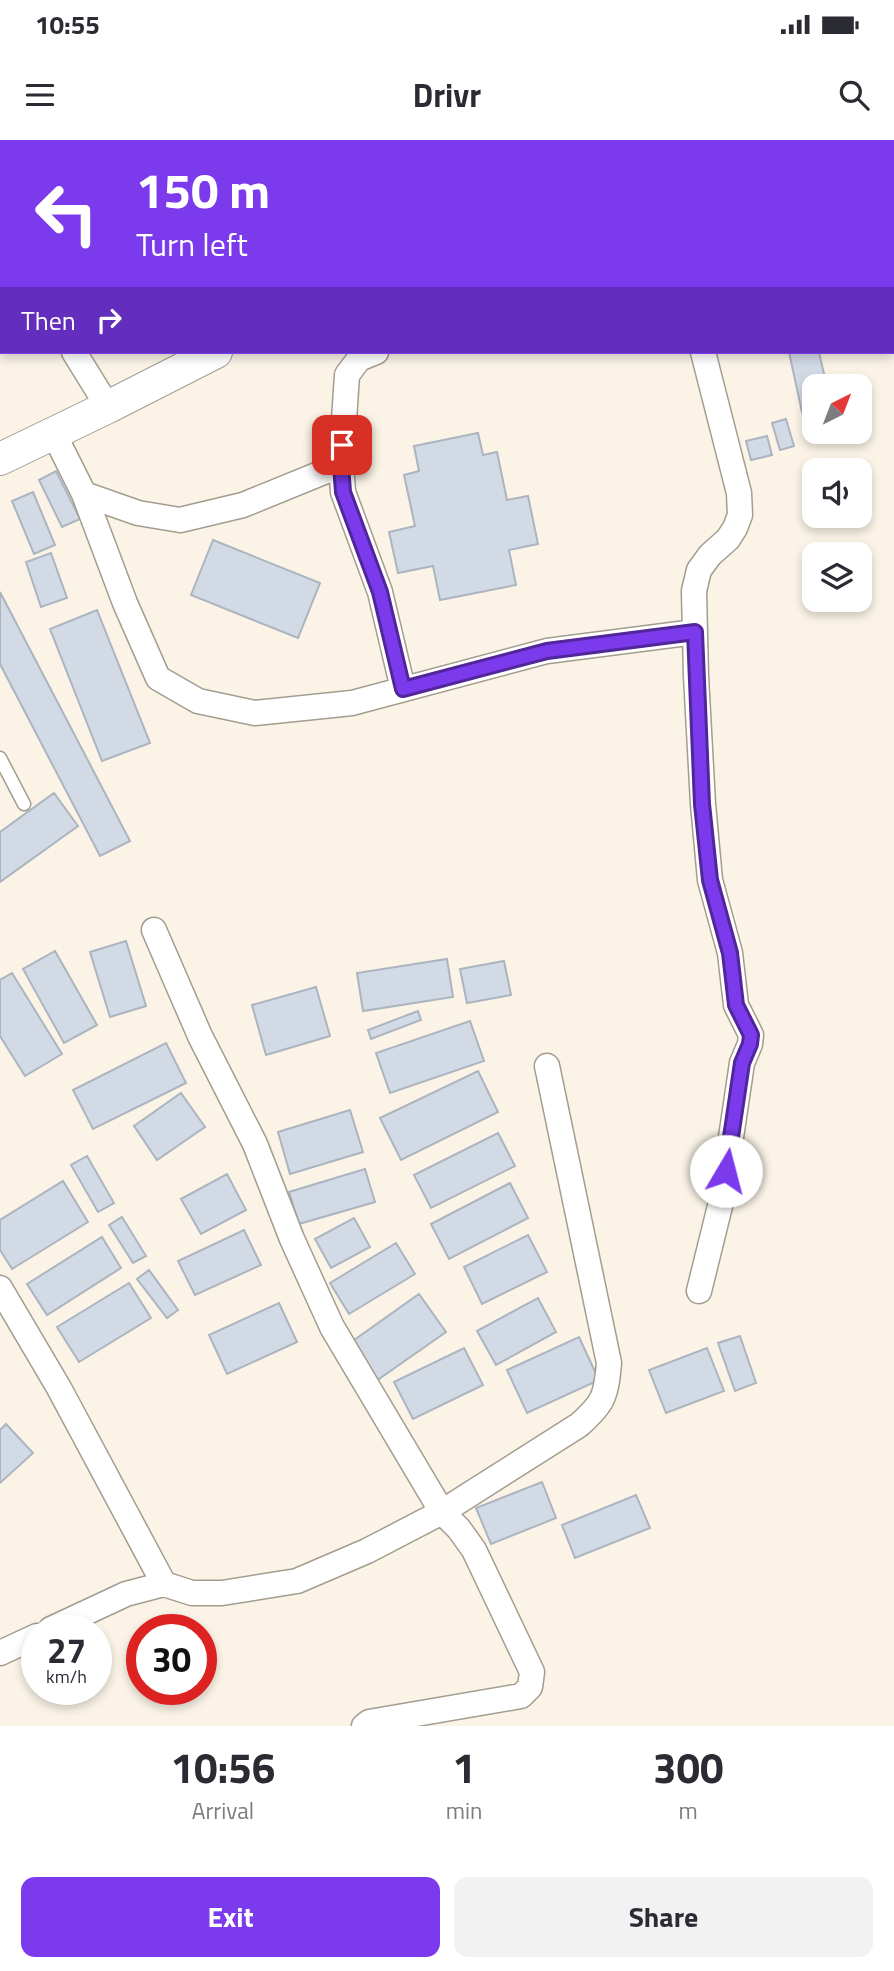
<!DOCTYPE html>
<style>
body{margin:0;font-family:"Titillium Web",sans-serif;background:#f2f2f3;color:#2b2b33;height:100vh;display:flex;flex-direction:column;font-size:26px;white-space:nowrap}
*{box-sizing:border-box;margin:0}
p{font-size:23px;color:#7c7c81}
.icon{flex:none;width:38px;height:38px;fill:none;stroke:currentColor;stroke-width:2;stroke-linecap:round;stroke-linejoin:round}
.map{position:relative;height:1586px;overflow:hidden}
.side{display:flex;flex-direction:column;background:#fff;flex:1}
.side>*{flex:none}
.top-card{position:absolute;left:0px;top:0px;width:894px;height:214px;box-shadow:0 4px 10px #0003;background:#7c3aed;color:#fff;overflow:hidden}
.needle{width:46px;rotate:42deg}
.buttons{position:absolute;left:802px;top:234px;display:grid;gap:14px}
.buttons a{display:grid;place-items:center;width:70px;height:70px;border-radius:14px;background:#fff;box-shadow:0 4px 10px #0003;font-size:35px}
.speed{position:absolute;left:21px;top:1474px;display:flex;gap:14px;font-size:35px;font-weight:700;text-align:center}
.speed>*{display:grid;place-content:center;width:91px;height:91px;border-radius:50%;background:#fff;box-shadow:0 4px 10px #0003;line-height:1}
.speed small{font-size:18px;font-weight:400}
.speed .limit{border:10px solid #d22;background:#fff;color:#111}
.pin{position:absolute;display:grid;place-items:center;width:60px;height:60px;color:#fff;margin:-30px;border-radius:14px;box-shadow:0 4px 10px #0006}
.me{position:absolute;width:77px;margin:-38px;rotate:8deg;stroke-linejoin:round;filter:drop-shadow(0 0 5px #0008)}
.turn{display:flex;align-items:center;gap:24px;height:147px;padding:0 21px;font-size:32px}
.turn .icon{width:91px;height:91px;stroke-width:2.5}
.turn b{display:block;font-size:49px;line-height:60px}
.then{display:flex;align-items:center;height:66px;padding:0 21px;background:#0003;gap:14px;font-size:26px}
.eta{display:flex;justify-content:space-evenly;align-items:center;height:119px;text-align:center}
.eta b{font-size:42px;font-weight:700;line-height:49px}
.button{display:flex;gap:14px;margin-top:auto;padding:14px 21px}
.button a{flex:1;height:80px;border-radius:14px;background:#7c3aed;color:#fff;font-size:28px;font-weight:700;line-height:80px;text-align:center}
.button a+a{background:#f2f2f3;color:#2b2b33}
.status{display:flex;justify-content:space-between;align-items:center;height:49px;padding:0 35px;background:#fff;direction:ltr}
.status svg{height:19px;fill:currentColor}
header{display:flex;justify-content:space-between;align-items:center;height:91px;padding:0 21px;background:#fff;font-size:32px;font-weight:700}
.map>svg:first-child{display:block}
.building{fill:#d2dae6;stroke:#acb4c0;stroke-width:2}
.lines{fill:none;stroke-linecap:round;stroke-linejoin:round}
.service-casing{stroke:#a39d90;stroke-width:15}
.minor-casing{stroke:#a39d90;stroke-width:27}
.tertiary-casing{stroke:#a39d90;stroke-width:34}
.service{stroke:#fff;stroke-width:12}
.minor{stroke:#fff;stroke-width:24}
.tertiary{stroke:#fff;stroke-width:32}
.route-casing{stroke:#51269a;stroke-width:18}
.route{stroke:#7c3aed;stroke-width:12}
</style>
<div class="status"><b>10:55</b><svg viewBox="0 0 49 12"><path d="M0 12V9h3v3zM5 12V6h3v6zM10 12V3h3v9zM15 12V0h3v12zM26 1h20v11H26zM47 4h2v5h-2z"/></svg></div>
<header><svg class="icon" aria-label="menu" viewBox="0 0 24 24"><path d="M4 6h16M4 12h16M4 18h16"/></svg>Drivr<svg class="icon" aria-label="search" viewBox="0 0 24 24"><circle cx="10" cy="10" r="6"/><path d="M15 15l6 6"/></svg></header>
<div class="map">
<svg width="894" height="1586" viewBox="0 0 894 1586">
<rect width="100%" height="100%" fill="#faf3e6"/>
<path class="building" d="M789,212H819L827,247H814V269L802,272Z
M786,279L794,306L780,310L772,283Z
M478,293L483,315L497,312L507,360L528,356L538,404L509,410L516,445L440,460L433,426L398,433L389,392L415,386L404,335L419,331L414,306Z
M767,296L772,315L751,320L746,301Z
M56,331L80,379L62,387L39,340Z
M33,352L55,405L34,414L12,361Z
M213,400L320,443L298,498L191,455Z
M51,413L67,458L41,467L26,422Z
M0,452L130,701L100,716L0,524Z
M97,470L150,603L102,621L50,489Z
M54,653L78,686L0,742V692Z
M126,801L146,866L110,877L90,812Z
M55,811L97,885L64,903L23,829Z
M447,819L453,857L363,871L357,833Z
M504,821L511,855L467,863L460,829Z
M12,833L62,914L25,936L0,896V840Z
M316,847L330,896L266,915L252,865Z
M418,871L421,880L371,899L368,890Z
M470,881L484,921L390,953L376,913Z
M166,903L186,943L93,989L73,950Z
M478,931L498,972L401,1020L380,978Z
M181,953L205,987L157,1020L134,986Z
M350,970L363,1012L290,1034L278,992Z
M498,993L515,1026L431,1068L414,1035Z
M87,1016L114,1063L98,1072L71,1025Z
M365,1029L375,1062L299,1084L289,1052Z
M227,1034L246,1070L201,1094L181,1059Z
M63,1041L88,1082L12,1129L0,1110V1080Z
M510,1043L528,1078L449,1119L431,1084Z
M122,1077L146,1116L133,1123L109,1085Z
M354,1078L370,1107L331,1128L315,1099Z
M244,1090L261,1125L195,1155L178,1121Z
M528,1095L547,1132L482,1164L464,1127Z
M102,1097L121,1128L47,1175L27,1144Z
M396,1103L415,1134L349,1174L330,1143Z
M149,1130L178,1170L167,1178L137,1139Z
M129,1143L151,1178L79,1222L57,1187Z
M419,1154L446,1192L376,1241L350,1203Z
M538,1158L556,1192L496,1225L477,1191Z
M279,1163L297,1202L227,1234L209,1195Z
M740,1196L756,1243L735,1251L718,1203Z
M579,1197L599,1240L527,1273L507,1230Z
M464,1208L483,1245L413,1279L394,1242Z
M707,1208L724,1251L666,1273L649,1230Z
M6,1284L33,1313L0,1343V1290Z
M542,1342L556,1378L491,1404L476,1368Z
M636,1355L650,1388L575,1418L562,1385Z"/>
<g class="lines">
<defs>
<path id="service" d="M0,618L24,664"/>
<path id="minor" d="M268,0L270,2
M581,0V2
M0,91L2,94
M74,212L108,267
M376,212L359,219L347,235L341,325L343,352L380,452L403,549
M54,294L84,354L125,463L158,538L198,561L255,573L352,563L547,511L695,492
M84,354L138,373L180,380L243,365L341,325
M154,790L200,896L255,1004L292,1099L332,1187L442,1372L367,1411L297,1441L222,1453H192L164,1444
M0,1148L59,1248L164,1444L126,1454L51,1489
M699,1151L722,1058L742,923L750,904L751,895L736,865L730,813L710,740L703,664L696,536L694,451L699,430L710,415L728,399L735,388L740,375L739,353L703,212
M0,1513L37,1496
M364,1586L369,1582L521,1556L530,1547L532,1532L474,1410L459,1389L442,1372L579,1285C604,1263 606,1256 609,1223L547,926"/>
<path id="tertiary" d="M618,2L622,0
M0,319L108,267L216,212"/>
</defs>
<use href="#service" class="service-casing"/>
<use href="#minor" class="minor-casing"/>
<use href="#tertiary" class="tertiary-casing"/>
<use href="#service" class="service"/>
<use href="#minor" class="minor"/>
<use href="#tertiary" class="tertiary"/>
</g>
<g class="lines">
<defs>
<path id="route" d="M342,305L341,325L343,352L380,452L403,549L547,511L695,492L702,664L710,740L730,813L736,865L751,895L750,904L742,923L726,1031"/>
</defs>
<use href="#route" class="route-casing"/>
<use href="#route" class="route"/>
</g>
</svg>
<div class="buttons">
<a><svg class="needle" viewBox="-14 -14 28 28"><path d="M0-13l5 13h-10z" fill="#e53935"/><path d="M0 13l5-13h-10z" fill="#7c7c81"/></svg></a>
<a><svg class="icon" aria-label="sound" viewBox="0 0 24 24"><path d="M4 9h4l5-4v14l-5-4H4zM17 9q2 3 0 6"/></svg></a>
<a><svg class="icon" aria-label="layers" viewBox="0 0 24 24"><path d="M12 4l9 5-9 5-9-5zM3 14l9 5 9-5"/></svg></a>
</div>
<div class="speed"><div>27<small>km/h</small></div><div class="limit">30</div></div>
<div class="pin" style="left:342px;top:305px;background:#d93025"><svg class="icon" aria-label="arrive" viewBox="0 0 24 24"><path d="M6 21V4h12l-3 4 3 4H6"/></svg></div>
<svg class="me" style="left:726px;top:1031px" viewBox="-20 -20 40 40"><circle r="19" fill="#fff"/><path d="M0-13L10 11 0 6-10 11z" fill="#7c3aed"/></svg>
<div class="top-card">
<div class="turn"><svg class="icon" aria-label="left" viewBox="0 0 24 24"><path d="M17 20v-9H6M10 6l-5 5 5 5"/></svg><div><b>150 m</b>Turn left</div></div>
<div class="then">Then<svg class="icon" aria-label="right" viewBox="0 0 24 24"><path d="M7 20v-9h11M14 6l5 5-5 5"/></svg></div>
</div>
</div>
<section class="side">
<div class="eta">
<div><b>10:56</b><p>Arrival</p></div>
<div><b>1</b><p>min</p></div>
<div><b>300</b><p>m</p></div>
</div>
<div class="button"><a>Exit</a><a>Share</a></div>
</section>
